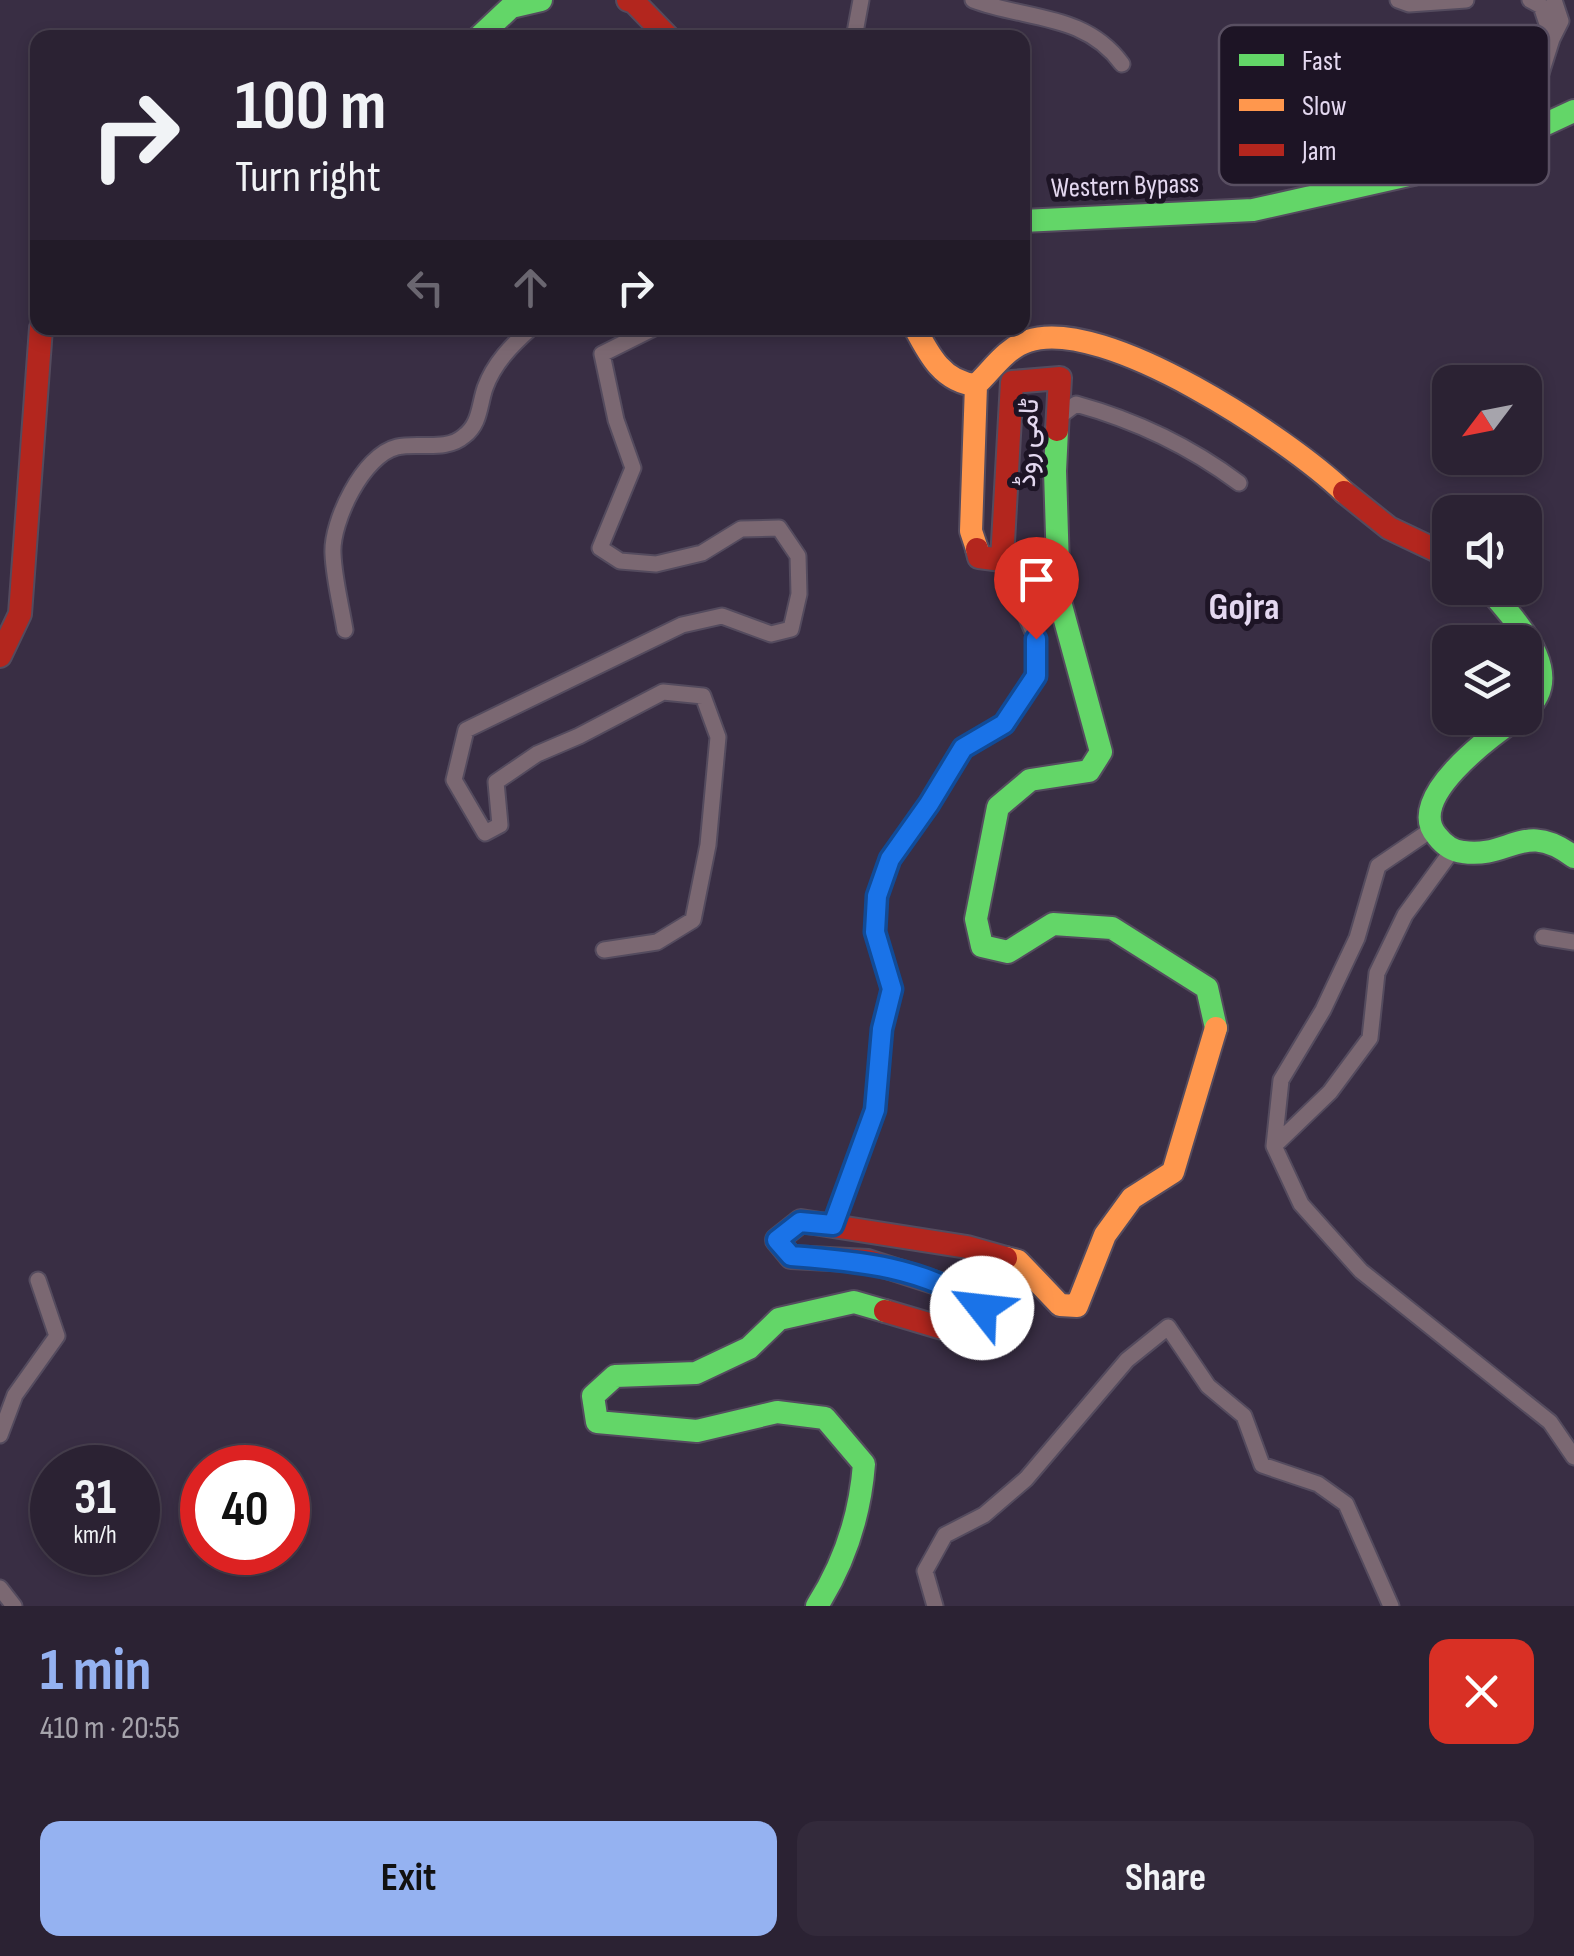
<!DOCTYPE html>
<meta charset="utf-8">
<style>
body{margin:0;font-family:"Sofia Sans Condensed",Vazirmatn,sans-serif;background:#332a3b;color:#f1f3f6;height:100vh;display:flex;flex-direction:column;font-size:38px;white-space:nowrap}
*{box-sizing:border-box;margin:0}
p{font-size:32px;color:#a6a4ac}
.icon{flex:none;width:55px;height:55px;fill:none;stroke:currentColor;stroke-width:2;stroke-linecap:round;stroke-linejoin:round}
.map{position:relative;height:1606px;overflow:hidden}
.details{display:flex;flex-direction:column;background:#2b2233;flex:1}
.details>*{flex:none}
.banner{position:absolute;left:30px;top:30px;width:1000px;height:305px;border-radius:20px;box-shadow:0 5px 15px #0003,0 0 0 2px #473f4e;background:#2b2233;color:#f1f3f6;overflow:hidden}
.needle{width:65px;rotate:238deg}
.tools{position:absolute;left:1432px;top:365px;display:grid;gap:20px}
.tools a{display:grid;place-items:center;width:110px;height:110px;border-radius:20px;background:#2b2233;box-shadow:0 5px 15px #0003,0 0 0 2px #473f4e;font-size:50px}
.speed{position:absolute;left:30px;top:1445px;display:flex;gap:20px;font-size:50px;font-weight:700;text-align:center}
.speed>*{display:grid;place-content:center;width:130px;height:130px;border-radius:50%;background:#2b2233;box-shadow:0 5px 15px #0003,0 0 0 2px #473f4e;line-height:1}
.speed small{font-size:25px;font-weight:400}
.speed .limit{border:15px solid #d22;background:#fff;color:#111}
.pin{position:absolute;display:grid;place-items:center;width:85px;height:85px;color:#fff;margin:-102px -42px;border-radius:50% 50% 50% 0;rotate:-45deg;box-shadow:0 0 10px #0007}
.pin .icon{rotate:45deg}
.me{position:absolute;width:110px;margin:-55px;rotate:299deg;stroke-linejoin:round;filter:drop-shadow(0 0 8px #0008)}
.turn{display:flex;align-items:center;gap:35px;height:210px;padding:0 40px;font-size:45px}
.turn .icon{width:130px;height:130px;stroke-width:2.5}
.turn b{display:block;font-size:70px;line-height:85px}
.lanes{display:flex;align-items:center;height:95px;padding:0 40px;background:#0003;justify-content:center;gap:50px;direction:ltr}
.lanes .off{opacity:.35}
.round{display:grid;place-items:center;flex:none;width:105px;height:105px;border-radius:20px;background:#332a3b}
.overview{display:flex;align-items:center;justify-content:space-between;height:170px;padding:0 40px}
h1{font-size:60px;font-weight:700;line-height:75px;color:#95b2f1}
.primary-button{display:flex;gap:20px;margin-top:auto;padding:20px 40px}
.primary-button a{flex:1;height:115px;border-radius:20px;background:#95b2f1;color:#111;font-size:40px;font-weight:700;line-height:115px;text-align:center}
.primary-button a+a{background:#332a3b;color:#f1f3f6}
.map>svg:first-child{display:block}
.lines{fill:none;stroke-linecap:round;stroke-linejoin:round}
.street-casing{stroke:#544b5e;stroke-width:19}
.fast-casing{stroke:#544b5e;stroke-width:26}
.slow-casing{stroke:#544b5e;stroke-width:26}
.jam-casing{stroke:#544b5e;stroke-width:26}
.street{stroke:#7b6872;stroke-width:15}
.fast{stroke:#63d668;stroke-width:22}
.slow{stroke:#ff974d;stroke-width:22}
.jam{stroke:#b3261e;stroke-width:22}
.route-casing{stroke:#114b97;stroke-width:25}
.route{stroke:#1a73e8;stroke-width:18}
.labels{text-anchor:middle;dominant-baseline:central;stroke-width:10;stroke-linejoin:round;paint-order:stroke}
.street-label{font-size:28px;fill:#e4d8f0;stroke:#1d1425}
.district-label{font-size:38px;font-weight:bold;fill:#e4d8f0;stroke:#1d1425}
.key{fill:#1d1425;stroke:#594f62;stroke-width:2.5}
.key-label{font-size:28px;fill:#e4d8f0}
</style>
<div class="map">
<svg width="1574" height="1606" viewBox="0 0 1574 1606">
<rect width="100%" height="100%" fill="#392e44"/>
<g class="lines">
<defs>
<path id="street" d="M973,0C1026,20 1085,13 1122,64
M1398,0L1409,4L1466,0
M854,38L861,0
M1552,39L1561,21L1554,0
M1431,159L1471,127L1536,89L1552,39L1541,6L1530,0
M1060,416L1076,404C1134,420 1191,447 1239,483
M345,630C341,605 334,579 333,554C331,522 363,455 397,447C418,442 446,452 464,436C480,424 479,406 485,388C494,363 512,345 531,328
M1431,830L1378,866L1357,938L1323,1010L1281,1080L1274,1146L1301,1204L1361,1271L1550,1422L1574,1457
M1543,937L1574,942
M604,950L657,942L693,920L708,845L718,737L703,696L663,692L579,736L537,754L496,782L500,825L485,833L454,780L466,730L682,625L722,616L771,634L791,629L799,594L798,556L779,528L741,529L702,553L656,564L620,561L600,548L633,468L616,420L602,354L654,328
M1274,1146L1330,1092L1370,1038L1377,973L1405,915L1451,852
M833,1225L875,1110L882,1029L892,989L875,932L877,897L891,859L929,804L963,747L1004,724L1036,676V639L1002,560
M0,1435L15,1395L57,1336L38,1280
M0,1588L14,1606
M935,1606L925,1571L945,1535L984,1515L1026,1479L1127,1360L1168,1327L1208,1386L1244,1416L1262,1465L1318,1484L1346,1504L1391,1606"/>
<path id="fast" d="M478,38L511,7L541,0
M1022,221L1253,210L1413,174L1494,148L1574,111
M1057,430L1055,471L1059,598L1101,752L1089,771L1030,780L998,807L976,919L982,946L1008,952L1053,924L1112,928L1207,988L1216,1028
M1488,588C1515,621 1568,673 1525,711
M1517,718C1491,736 1404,799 1437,836C1444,845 1452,851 1463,852C1510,859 1524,819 1574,857
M817,1606C845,1562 860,1516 864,1464L825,1418L777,1412L697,1431L597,1422L593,1396L615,1376L696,1373L749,1348L779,1319L854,1302L885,1311"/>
<path id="slow" d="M915,328C929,355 943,382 976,385C992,370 1006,348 1028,341C1104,315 1290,440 1344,492
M976,385L971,531L977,549
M1006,1258L1018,1261L1060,1305L1077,1306L1105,1235L1132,1198L1173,1172L1216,1028"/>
<path id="jam" d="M628,0L634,2L669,38
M1344,492L1389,528L1450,557
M977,549L979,557L1002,560L1012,382L1060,378L1057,430
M0,656L20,614L41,328
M885,1311L976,1338L994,1339L1005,1325L958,1290L868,1261L791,1257L777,1240L801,1221L967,1247L1006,1258"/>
</defs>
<use href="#street" class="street-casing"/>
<use href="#fast" class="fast-casing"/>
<use href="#slow" class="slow-casing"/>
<use href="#jam" class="jam-casing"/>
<use href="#street" class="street"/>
<use href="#fast" class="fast"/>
<use href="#slow" class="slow"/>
<use href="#jam" class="jam"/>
</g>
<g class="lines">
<defs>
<path id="route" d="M982,1308C927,1267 857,1261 791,1256L777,1240L800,1222L833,1225L875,1110L882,1029L892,989L875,932L877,896L890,859L929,804L963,748L1004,724L1036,676V639"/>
</defs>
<use href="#route" class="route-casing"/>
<use href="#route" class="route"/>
</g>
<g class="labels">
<g class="street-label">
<text transform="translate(1125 186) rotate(-2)">Western Bypass</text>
<text transform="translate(1028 443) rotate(-88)">ٹامی روڈ</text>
</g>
<g class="district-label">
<text x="1244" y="607">Gojra</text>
</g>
</g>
<rect x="1219" y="25" width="330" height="160" rx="15" class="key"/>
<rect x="1239" y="54" width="45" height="12" fill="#63d668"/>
<rect x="1239" y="99" width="45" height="12" fill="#ff974d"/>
<rect x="1239" y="144" width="45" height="12" fill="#b3261e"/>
<g class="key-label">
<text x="1302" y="70">Fast</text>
<text x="1302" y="115">Slow</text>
<text x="1302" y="160">Jam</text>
</g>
</svg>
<div class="tools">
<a><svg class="needle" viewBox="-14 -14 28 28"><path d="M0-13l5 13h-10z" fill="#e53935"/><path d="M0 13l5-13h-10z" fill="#a6a4ac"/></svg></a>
<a><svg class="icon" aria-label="sound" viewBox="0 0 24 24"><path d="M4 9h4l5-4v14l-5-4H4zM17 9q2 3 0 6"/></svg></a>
<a><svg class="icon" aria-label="layers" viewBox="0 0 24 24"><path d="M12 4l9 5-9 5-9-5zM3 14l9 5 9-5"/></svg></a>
</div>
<div class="speed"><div>31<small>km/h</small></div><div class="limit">40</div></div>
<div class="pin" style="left:1036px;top:639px;background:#d93025"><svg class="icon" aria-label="arrive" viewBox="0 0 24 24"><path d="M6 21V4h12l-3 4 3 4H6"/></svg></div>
<svg class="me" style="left:982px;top:1308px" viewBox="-20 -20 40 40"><circle r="19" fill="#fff"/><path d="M0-13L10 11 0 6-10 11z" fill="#1a73e8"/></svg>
<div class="banner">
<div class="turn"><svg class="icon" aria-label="right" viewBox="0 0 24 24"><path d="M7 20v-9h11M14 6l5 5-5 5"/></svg><div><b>100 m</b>Turn right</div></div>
<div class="lanes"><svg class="icon off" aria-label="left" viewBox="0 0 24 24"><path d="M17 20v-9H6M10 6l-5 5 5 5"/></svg><svg class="icon off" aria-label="ahead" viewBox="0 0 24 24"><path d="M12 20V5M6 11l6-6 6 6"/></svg><svg class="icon" aria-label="right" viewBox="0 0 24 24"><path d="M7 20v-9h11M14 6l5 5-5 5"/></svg></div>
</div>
</div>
<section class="details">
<div class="overview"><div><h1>1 min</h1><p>410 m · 20:55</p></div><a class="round" style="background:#d93025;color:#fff"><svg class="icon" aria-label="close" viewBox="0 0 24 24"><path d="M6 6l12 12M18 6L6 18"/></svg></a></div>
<div class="primary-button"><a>Exit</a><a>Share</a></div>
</section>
